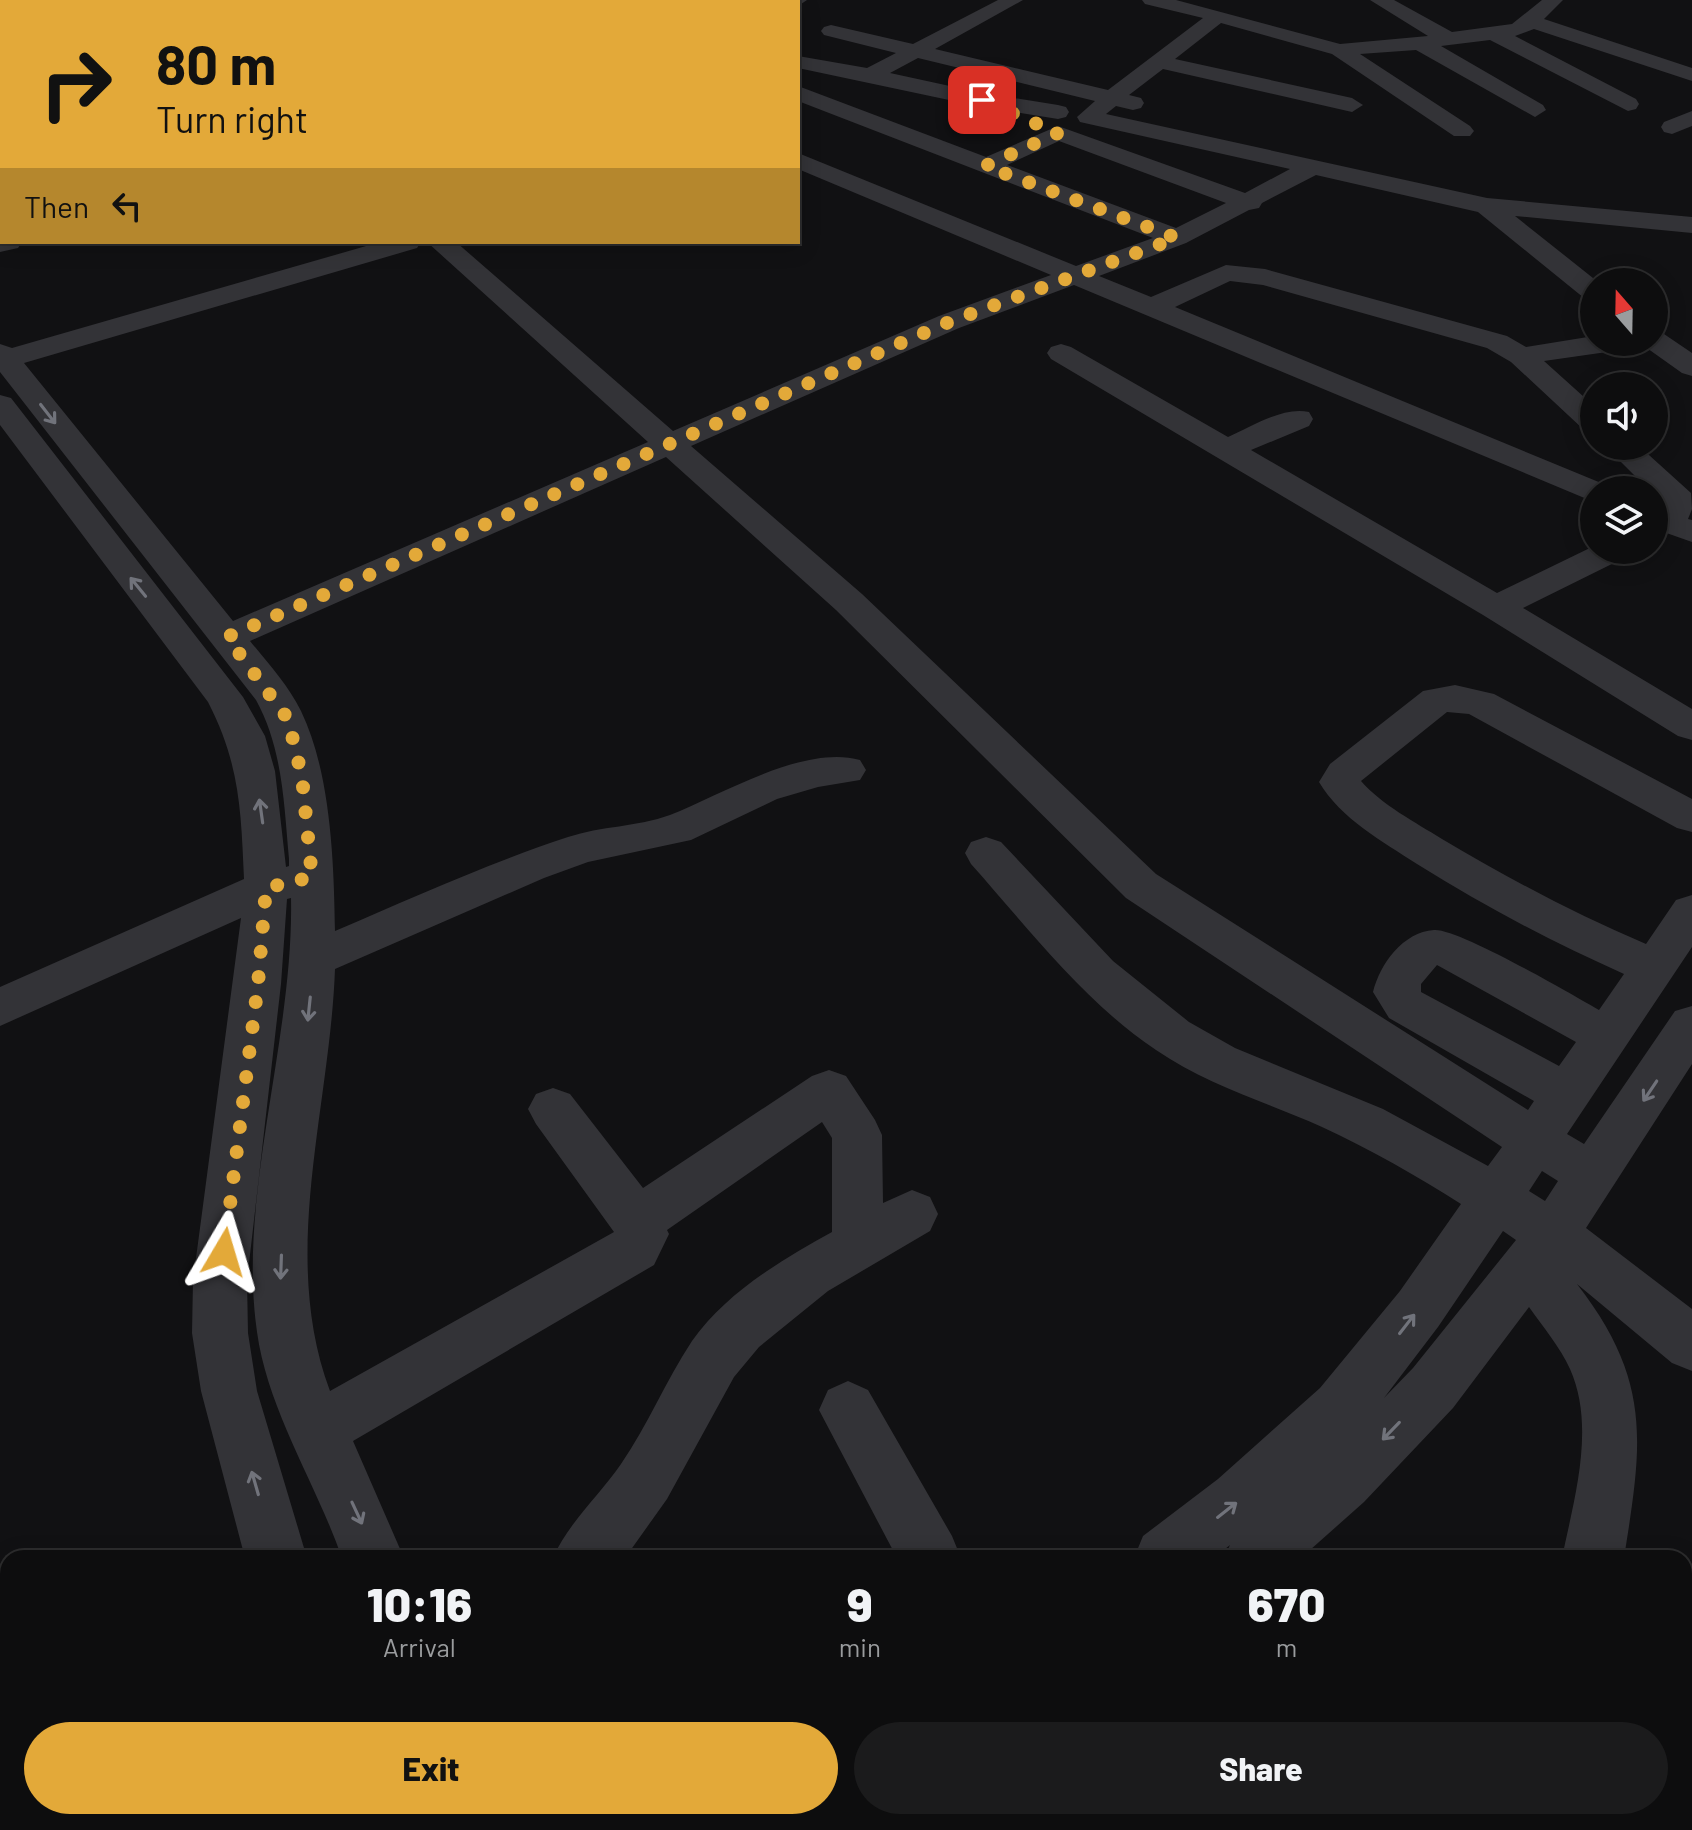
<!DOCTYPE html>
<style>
body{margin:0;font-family:Barlow,sans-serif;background:#1b1b1c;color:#f1f3f6;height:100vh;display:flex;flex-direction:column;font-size:30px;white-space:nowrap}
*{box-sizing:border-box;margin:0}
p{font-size:26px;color:#9a9c9e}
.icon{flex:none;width:44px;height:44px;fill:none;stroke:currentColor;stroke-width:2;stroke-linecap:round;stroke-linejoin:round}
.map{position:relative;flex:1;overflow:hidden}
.drawer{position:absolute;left:0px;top:1550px;width:1692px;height:280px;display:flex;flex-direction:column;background:#0d0d0e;border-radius:24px 24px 0 0;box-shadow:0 4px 20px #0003,0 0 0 2px #2d2d2e}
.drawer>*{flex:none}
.top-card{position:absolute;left:0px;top:0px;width:800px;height:244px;box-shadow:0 4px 20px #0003,0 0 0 2px #2d2d2e;background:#e3a939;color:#111;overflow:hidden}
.needle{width:52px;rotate:340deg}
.tools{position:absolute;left:1580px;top:268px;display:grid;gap:16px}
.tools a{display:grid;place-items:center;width:88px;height:88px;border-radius:50%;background:#0d0d0e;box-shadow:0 4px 20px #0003,0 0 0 2px #2d2d2e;font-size:40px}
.pin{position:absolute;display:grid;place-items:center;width:68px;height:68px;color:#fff;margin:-34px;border-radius:16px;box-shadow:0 4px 12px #0006}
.me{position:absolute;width:88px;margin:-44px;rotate:7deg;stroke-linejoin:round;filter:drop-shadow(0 0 6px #0008)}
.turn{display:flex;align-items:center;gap:28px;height:168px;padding:0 24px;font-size:36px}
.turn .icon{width:104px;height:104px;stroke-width:2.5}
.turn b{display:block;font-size:56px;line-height:68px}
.then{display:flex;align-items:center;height:76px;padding:0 24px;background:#0003;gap:16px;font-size:30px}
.eta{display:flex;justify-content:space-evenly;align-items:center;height:136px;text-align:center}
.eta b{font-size:48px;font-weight:800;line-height:56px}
.button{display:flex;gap:16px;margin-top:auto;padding:16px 24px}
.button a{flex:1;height:92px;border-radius:48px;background:#e3a939;color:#111;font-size:32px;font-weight:800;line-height:92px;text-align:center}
.button a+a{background:#1b1b1c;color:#f1f3f6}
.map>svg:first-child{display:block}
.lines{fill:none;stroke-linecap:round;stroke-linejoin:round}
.minor{fill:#333337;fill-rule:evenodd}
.oneway{stroke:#71737b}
.route{stroke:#e3a939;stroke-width:14;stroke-dasharray:0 25.2}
</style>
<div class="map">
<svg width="1692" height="1830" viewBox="0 0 1692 1830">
<rect width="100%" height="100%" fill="#111113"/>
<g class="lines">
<path class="minor" d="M0,0H28L2,2V7Z
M191,0H212L214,2H193Z
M441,0H461L463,2H443Z
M780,0H807L798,6V2H778Z
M998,0H1023L935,49L1108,90L1203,18L1145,4L1142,0H1176L1340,44L1428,36L1370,0H1394L1452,32L1512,24L1542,0H1563L1544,19L1692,68V81L1534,29L1515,36L1636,99L1639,104L1636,109L1628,111L1490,40L1441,46L1543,105L1546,110L1535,117L1416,50L1360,54L1470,126L1474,131L1470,136H1454L1332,54L1221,23L1175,59L1352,98L1363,105L1352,112L1163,69L1129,95L1141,98L1144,103L1141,108L1133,110L1116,106L1106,114L1487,198L1692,217V233L1515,216L1598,282H1594V300L1584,298L1478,212L1316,175L1262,203L1259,208L1249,210L1186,243L1099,276L1151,297L1226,265L1265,269L1507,336L1526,347L1594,336V342H1628L1624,348L1614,351L1544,361L1594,406V431L1583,429L1511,362L1487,348L1263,285L1230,281L1175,307L1606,485L1609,490H1594V502L1074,285L959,328L691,446L862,594L1156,874L1528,1110L1534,1101L1389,1018L1373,992C1380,964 1403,932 1434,930C1458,928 1571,994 1599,1010L1624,974C1552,942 1484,906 1417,864C1382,841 1341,819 1319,782L1330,764L1423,691L1455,685L1494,694L1692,799V832L1677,828L1469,714L1447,712L1361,781C1382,805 1415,822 1442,839C1508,878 1575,914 1646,944L1676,900L1692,895V947L1567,1134L1584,1144L1675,1011L1692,1006V1064L1586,1228L1692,1309V1371L1672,1363L1577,1284C1653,1382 1642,1444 1624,1558H1562C1574,1499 1596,1427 1570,1369C1560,1347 1543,1327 1529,1307L1453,1408L1364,1502L1301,1558H1224L1230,1545L1214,1558H1134L1143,1536L1218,1479L1320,1388L1400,1291L1461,1204C1417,1176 1370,1149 1322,1127C1266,1102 1207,1085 1156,1050C1083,1001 1029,929 971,864L965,853L971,842L986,837L1001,842L1113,961L1189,1022L1235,1048L1383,1109L1488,1166L1502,1147L1126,898L836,610L666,457L250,641C268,663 288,685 301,711C331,773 334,863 335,931C412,898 489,863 568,837C601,826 637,827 670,815C721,795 804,744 860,760L866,770L860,780L818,787L777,799L691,840L588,862L544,878L335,969C330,1109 279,1255 330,1391L614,1232L536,1124L528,1109L536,1094L553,1088L570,1094L643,1188L812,1076L829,1070L846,1076L875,1120L882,1135L883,1203L912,1190L930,1197L938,1214L930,1231L828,1291L759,1347L734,1377L667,1499L625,1558H553C568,1523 599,1496 621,1464C648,1425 666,1380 692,1341C726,1293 781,1260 832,1232V1138L822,1122L667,1230L669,1234L654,1265L353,1441L404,1558H342C316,1483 268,1411 257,1332C237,1194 294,1040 291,898L287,899L281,984L247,1281L248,1333L257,1391L307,1558H245L201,1391L192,1333L193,1281L241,918L0,1026V987L244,879C241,811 240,764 208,702L0,425V395L11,398L243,697L265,736L275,771L286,867L289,866V859C284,805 283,749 256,700L0,372V344L12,348L380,242H421L417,248L24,363L233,621L648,442L427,242H456L673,431L939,316L1051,275L798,169V153L1076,266L1153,238L798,101V86L986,157L1058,126L1245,193L1290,169L1080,122L1077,117L1095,101L918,58L890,73L982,93L1058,105L1066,107L1069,112L1066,117L1058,119L982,107L798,68V56L867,68L896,53L824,35L821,31L824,27L831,25L913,44ZM1059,141L1226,203L1176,228L1007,165ZM1437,965L1576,1042L1559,1066L1421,992V984ZM1542,1171L1558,1181L1545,1201L1529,1191ZM1503,1231L1516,1240L1413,1368L1384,1398L1438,1327Z
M0,34H2V46H0Z
M0,99H2V113H0Z
M1692,111V126L1672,134L1664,132L1661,127L1664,122Z
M0,236L2,242H22L18,248L0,252Z
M1654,331L1664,334L1692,353V376L1682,373L1644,346L1641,342H1654Z
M1061,344L1071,347L1228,437C1251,427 1283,406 1309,412L1313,419L1309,426L1251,450L1497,593L1594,546V550H1631L1626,557L1523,608L1692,709V740L1678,736L1483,615L1051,359L1047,353L1051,347Z
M1605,446H1639L1691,493L1692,509L1688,519L1692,520V542L1658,530L1654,521L1662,502L1654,494V490H1649Z
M848,1381L868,1390L952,1536L961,1558H897L819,1410L828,1390Z
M91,1822H193L190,1830H88Z
M246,1822H314L316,1830H248Z
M465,1822H535L532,1830H462Z
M860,1822H937L934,1830H857Z
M1517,1822H1585L1584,1830H1516Z"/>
</g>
<defs><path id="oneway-shaft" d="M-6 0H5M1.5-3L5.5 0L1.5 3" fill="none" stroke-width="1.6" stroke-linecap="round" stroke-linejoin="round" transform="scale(2)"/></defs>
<g class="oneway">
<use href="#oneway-shaft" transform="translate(48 414) rotate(52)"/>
<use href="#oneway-shaft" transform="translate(138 587) rotate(-129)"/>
<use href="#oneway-shaft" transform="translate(261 811) rotate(-98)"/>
<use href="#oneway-shaft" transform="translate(309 1009) rotate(96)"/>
<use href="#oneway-shaft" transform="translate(1650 1091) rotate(124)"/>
<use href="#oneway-shaft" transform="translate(281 1267) rotate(92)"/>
<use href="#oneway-shaft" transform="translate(1407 1324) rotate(-52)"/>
<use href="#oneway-shaft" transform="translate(1391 1431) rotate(134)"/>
<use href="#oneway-shaft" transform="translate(255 1483) rotate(-106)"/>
<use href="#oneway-shaft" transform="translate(1227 1510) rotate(-38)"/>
<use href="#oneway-shaft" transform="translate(357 1513) rotate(65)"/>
</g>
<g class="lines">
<path class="route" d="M224,1252L258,984L266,888L312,877L302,777L288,719L227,637L949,322L1177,238L985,166L1058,133L982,100"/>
</g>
</svg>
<div class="tools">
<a><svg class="needle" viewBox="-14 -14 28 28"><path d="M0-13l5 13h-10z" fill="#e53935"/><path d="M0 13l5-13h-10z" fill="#9a9c9e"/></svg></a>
<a><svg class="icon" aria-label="sound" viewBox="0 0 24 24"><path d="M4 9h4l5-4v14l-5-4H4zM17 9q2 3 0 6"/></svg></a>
<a><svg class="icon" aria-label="layers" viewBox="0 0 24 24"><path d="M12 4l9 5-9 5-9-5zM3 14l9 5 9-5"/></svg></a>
</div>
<div class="pin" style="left:982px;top:100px;background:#d93025"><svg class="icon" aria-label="arrive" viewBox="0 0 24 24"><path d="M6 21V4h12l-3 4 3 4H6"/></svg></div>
<svg class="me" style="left:224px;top:1252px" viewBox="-20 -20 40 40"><path d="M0-17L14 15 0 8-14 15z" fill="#e3a939" stroke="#fff" stroke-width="4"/></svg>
<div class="top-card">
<div class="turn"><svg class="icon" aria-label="right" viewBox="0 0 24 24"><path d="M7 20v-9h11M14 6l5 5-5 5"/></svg><div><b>80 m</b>Turn right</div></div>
<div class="then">Then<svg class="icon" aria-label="left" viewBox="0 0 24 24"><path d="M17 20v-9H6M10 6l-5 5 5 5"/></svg></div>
</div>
<section class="drawer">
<div class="eta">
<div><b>10:16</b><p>Arrival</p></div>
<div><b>9</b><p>min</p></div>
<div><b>670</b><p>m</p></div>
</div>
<div class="button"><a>Exit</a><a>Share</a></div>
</section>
</div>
